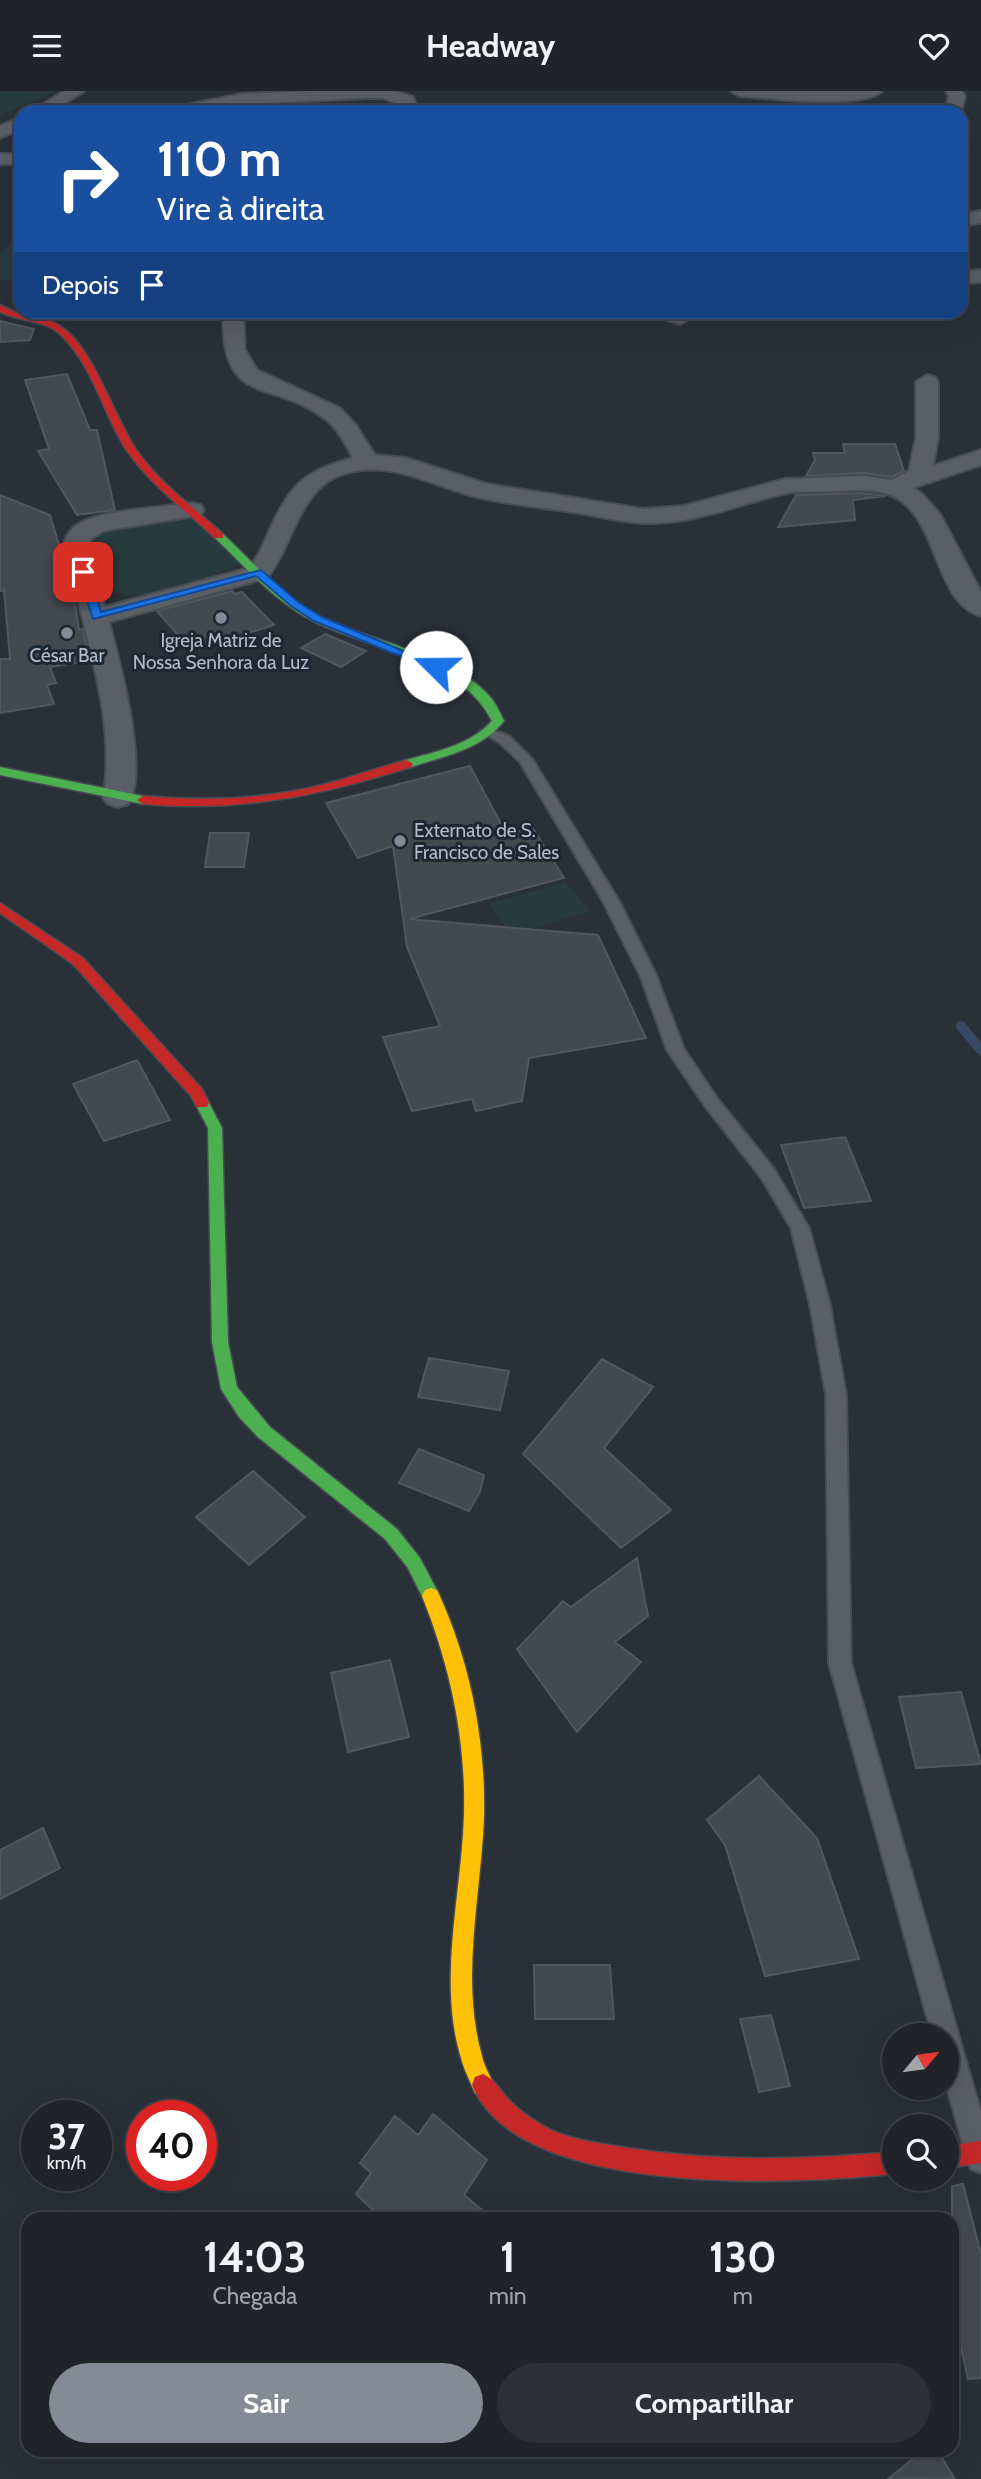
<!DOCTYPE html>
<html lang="pt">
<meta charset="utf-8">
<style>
body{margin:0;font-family:Cabin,sans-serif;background:#2d3036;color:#f1f3f6;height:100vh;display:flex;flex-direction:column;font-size:26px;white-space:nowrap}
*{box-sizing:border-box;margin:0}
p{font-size:23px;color:#a2a4a8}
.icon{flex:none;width:38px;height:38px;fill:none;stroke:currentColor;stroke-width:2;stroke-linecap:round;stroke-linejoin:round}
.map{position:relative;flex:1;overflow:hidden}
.sheet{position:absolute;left:21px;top:2121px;width:938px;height:245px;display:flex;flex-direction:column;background:#20242a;border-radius:21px;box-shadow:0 7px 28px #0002,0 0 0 2px #3d4147}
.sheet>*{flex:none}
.guide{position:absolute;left:14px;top:14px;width:954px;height:214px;border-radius:21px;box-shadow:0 7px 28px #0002,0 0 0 2px #3d4147;background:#1a4fa0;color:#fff;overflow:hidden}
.needle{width:46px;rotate:61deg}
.fabs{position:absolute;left:882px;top:1932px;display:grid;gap:14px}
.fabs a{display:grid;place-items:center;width:77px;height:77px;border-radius:50%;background:#20242a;box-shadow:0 7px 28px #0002,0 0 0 2px #3d4147;font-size:35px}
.speed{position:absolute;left:21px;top:2009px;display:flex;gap:14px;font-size:35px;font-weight:700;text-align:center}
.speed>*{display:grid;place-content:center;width:91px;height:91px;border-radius:50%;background:#20242a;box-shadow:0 7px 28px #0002,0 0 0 2px #3d4147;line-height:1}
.speed small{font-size:18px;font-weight:400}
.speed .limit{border:10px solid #d22;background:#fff;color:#111}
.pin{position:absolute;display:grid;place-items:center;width:60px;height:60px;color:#fff;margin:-30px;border-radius:14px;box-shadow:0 4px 10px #0006}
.me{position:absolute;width:77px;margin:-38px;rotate:292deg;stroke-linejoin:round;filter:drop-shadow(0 0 5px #0008)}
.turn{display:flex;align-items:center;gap:24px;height:147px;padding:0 28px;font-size:32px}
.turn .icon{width:91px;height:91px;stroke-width:2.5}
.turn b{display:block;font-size:49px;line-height:60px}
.then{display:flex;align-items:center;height:66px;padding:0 28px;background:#0003;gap:14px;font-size:26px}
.eta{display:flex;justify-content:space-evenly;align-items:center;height:119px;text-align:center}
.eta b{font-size:42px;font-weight:700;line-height:49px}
.primary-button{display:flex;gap:14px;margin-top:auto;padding:14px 28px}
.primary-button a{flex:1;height:80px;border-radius:42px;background:#848b96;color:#fff;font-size:28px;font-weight:700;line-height:80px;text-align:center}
.primary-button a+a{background:#2d3036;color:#f1f3f6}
header{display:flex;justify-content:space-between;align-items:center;height:91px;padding:0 28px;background:#20242a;font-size:32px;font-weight:700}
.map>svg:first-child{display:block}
.green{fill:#273a3e}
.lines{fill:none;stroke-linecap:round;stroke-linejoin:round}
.stream{stroke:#384963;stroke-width:10}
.building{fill:#444950;stroke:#52575f;stroke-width:2}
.lane-casing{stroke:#484c53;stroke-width:4}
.street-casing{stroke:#484c53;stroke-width:4}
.fast-casing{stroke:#484c53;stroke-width:3}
.slow-casing{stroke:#484c53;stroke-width:3}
.jam-casing{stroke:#484c53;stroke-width:3}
.lane{fill:#5a5e66;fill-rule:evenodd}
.street{fill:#5a5e66;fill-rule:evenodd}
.fast{fill:#4caf50;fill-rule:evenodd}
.slow{fill:#ffc107;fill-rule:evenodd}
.jam{fill:#c62828;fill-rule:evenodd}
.route{fill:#1a73e8;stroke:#114b97;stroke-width:2}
.poi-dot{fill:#848b96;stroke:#1d2633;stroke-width:2.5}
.labels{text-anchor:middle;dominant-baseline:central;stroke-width:6;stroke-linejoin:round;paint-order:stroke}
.far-poi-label{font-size:19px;fill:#b4bcc9;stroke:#1d2633}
</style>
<header><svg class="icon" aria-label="menu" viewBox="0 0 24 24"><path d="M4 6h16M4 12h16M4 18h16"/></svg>Headway<svg class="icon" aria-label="heart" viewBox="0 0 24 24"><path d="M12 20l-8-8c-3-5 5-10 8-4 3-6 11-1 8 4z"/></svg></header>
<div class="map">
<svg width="981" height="2388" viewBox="0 0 981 2388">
<rect width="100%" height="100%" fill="#2a3038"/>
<path class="green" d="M0,0H57L0,24Z
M21,145V192L0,189V162Z
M185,428L195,430L238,471L236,475C199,490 145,515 107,499L91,453L99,443Z
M565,791L590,820L512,844L489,813Z"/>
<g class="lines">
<path class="stream" d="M961,935L981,959"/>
</g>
<path class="building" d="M0,230L34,238L30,249L0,251Z
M67,283L90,339H97L115,419L77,424L38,360L49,358L25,289Z
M843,353H895L904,380L892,386L863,382L806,385L815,369L813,362H845Z
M861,402L886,405L853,409L855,429L778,436L796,404Z
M0,404L50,424L74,505L79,539L83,538L90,570L50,576L56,592L47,594L54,613L0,622V568H10L4,499L0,500Z
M232,500L235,503L242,501L274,534L196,558L190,549L184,551L157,520Z
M325,543L366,560L341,576L301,557Z
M470,675L507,744L532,736L564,787L409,828L598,844L646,947L529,967L522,1010L476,1020L472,1008L412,1020L383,946L440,935L407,856L393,755L358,767L326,712Z
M210,742H249L244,776H205Z
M137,969L170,1029L104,1050L73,993Z
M845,1046L871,1110L804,1117L781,1054Z
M429,1267L509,1280L500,1319L418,1306Z
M602,1268L653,1296L604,1357L671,1419L621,1457L523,1363Z
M419,1358L484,1384L480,1401L469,1420L399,1392Z
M253,1380L305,1426L249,1474L196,1426Z
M637,1467L648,1525L615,1551L641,1571L577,1641L517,1558L563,1510L571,1516Z
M390,1569L409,1646L348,1661L331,1582Z
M961,1601L981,1673L916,1677L899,1606Z
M759,1685L817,1747L859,1868L765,1885L725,1754L707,1729Z
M43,1737L60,1777L0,1808V1759Z
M534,1874H610L614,1928H535Z
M771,1924L790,1995L759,2001L740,1928Z
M433,2023L487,2069L464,2104L493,2128H382L356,2103L371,2082L360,2072L395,2025L418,2044Z
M963,2093L981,2163V2287L968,2288L952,2217V2095Z
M924,2359H937L955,2388H888Z"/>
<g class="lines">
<defs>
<path id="lane" d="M489,638L509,645L533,669L620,812L656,884L684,958L717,1007L774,1078L809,1137L830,1214L846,1304L851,1572L981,2022V2082L971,2078L967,2068L947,1997V1944H932L829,1572L826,1304L810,1214L791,1137L762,1088L705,1015L667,959L640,884L604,812L520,671L499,651L482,642Z"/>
<path id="street" d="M64,0H84L51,21H31Z
M306,0H395L413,6L417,16L413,21H395L400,13L383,7H368L242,13L201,21H167L175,16L242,3Z
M731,0H882C863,19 767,7 739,5Z
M946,0H962L965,5L961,22L945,21L949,5Z
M21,26V38L0,47V35Z
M0,63H21V73H0Z
M981,120V132L961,135V123Z
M981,179V191L961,193V181Z
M223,220H243L245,259L257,279L340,317L355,333L375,364L406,367L487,393L643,418L684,415L785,388L863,385L892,389L909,380L916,347V291L927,284L935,286L938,291V347L933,375L981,359V374L913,397L922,403L940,423L981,501V525C933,513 939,420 888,403C871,397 852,400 835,400C818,401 799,399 782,403C737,414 691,434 643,432C622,431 601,426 580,422C547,417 513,414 481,407C432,396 389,365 338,385C298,402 292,457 267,487L109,531C119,568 150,681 128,713L118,716L108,713L103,707C115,644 94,574 79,513C75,496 63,473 64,456C64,449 68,442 73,437C91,419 165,416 192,412L201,414L204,419L201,424L103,440L91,448L88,458L105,516L249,477C259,465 264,452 270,438C291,392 305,380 353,367C345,353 338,337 324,327C268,286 221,318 223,220Z
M649,220H681L690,227L680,233L652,224Z"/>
<path id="fast" d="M215,443H223C254,472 283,507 321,526C369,550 463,566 494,611C498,617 501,624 504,630C481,659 444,665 411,676H403V670C434,661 469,655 492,630C460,566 371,560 313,530C275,511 246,476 215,447Z
M0,676L143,705L149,709L143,713L0,684Z
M202,1007L207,1008L222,1037L228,1251L237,1296L270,1336L397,1438L420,1467L440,1505L437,1511L431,1513L425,1511L408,1477L385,1448L258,1346L239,1326L221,1298L212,1251L208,1037L195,1012Z"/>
<path id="slow" d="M431,1497L437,1499C470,1569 486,1650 484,1727C481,1804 460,1888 482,1965C484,1975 490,1984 494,1994L491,2002L483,2005L475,2002C470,1990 464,1979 461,1967C437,1889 462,1802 464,1723C466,1648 450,1575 422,1505L425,1499Z"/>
<path id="jam" d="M0,214C7,217 13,221 20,223C33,227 48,227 60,235C92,255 114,325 135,357C158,391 193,416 223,443V447H215C185,419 151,394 127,360C103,323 93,274 60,243C46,230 22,230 5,223L0,221Z
M407,669L413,673L411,676C318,705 242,721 143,713L137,709L143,705C199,710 253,709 309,697C342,690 374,678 407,669Z
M0,812L83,867L202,998L209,1012L207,1016H197L191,1005L73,873L0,822Z
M483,1983C495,1988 500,2000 509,2009C522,2022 537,2032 553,2040C574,2049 598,2052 621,2056C712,2071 803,2069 894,2061V2083C793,2093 519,2108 472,1994L475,1986Z
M981,2050V2072L947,2077V2055Z"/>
</defs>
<use href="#lane" class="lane-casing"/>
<use href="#street" class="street-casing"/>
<use href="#fast" class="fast-casing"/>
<use href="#slow" class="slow-casing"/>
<use href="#jam" class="jam-casing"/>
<use href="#lane" class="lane"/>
<use href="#street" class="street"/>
<use href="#fast" class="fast"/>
<use href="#slow" class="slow"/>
<use href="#jam" class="jam"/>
</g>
<path class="route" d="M83,478L89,481L101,521L261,479L298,511L322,526L442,576L432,578L314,530L291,515L256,485L93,528L78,481Z"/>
<g class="poi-dot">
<circle cx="221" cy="527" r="7"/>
<circle cx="67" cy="542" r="7"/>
<circle cx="400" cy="750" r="7"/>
</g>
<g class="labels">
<g class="far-poi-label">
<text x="221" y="549">Igreja Matriz de<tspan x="221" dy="22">Nossa Senhora da Luz</tspan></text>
<text x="67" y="564">César Bar</text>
<text x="414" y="739" text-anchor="start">Externato de S.<tspan x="414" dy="22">Francisco de Sales</tspan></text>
</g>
</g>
</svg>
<div class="fabs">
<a><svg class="needle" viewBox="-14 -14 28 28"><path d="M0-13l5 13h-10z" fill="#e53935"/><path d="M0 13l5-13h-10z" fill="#a2a4a8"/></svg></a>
<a><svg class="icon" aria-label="search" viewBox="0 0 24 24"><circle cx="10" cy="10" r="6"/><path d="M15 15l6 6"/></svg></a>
</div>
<div class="speed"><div>37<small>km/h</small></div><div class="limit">40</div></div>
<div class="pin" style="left:83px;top:481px;background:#d93025"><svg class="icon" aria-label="arrive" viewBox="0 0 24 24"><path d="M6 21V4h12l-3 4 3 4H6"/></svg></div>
<svg class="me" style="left:436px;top:576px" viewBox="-20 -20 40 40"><circle r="19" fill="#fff"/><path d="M0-13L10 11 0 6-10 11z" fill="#1a73e8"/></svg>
<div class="guide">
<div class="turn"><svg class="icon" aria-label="right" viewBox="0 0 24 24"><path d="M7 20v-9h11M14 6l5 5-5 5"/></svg><div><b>110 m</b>Vire à direita</div></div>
<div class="then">Depois<svg class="icon" aria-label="arrive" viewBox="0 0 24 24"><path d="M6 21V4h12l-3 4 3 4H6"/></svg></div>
</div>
<section class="sheet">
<div class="eta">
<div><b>14:03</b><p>Chegada</p></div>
<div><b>1</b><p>min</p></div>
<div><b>130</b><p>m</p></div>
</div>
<div class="primary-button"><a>Sair</a><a>Compartilhar</a></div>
</section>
</div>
